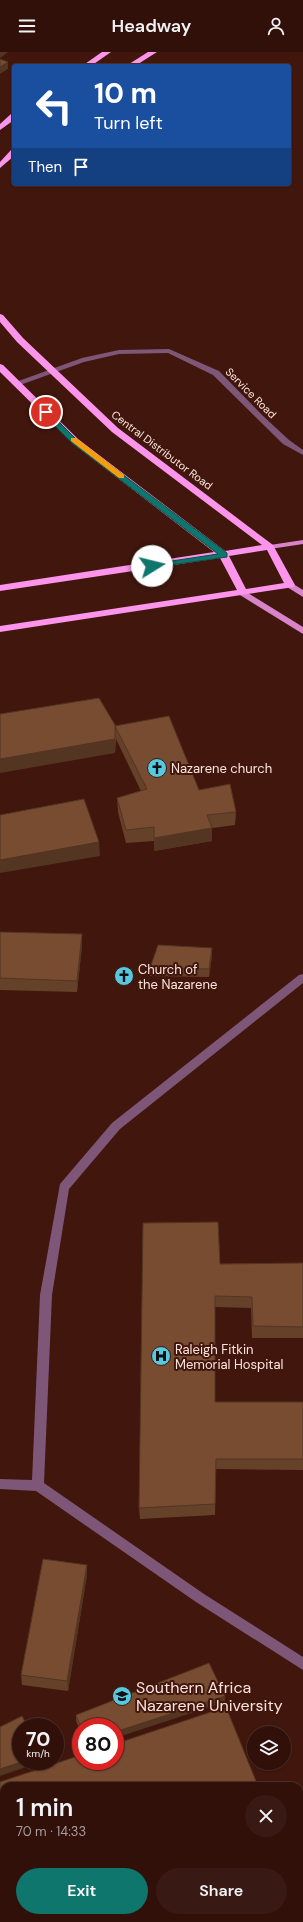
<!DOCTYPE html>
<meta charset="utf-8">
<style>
body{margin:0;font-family:"DM Sans",sans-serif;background:#391913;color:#f1f3f6;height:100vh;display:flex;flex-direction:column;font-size:15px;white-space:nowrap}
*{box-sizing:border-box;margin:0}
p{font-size:13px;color:#a89d9c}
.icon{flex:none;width:22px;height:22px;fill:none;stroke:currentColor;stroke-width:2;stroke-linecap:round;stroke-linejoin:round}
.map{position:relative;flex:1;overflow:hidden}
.details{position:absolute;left:0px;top:1730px;width:303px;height:140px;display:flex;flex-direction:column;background:#31100a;border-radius:12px 12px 0 0;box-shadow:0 1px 3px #0004,0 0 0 1px #4c302b}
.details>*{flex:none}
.hud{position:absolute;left:12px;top:12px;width:279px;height:122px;border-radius:4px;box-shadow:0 1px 3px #0004,0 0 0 1px #4c302b;background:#1a4fa0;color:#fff;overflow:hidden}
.fabs{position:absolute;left:247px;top:1674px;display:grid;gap:8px}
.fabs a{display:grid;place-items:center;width:44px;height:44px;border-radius:50%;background:#31100a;box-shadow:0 1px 3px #0004,0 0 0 1px #4c302b;font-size:20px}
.speed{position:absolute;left:12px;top:1666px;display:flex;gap:8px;font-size:20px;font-weight:700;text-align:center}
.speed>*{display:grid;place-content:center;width:52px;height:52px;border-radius:50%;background:#31100a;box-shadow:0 1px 3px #0004,0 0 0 1px #4c302b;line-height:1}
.speed small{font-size:10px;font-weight:400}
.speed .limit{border:6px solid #d22;background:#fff;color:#111}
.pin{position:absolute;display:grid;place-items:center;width:34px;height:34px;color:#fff;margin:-17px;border:2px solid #fff;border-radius:50%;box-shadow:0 1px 4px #0007}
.me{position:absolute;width:44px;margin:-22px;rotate:81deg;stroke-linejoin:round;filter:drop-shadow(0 0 3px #0008)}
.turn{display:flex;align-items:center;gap:14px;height:84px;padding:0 16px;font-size:18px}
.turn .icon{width:52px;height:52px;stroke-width:2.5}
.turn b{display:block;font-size:28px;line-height:34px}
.then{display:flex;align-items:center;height:38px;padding:0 16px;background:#0003;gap:8px;font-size:15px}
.round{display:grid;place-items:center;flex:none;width:42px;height:42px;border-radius:21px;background:#391913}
.headline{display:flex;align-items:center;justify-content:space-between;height:68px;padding:0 16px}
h1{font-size:24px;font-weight:600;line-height:30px}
.action{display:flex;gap:8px;margin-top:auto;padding:8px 16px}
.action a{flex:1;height:46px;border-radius:24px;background:#0f766e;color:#fff;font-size:16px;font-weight:600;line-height:46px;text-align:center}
.action a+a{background:#391913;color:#f1f3f6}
header{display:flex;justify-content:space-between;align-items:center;height:52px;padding:0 16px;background:#31100a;font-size:18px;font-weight:600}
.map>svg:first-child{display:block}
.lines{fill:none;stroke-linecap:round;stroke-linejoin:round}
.minor{fill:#7e5677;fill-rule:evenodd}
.major{fill:#d883ca;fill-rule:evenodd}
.highway{fill:#fb95eb;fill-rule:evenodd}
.wall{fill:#66412a}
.shaded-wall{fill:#533522}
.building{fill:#774c31;stroke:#533522}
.route{fill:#0f766e;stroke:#0a4d48}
.slow{fill:#f59e0b}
.labels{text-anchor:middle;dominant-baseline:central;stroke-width:4;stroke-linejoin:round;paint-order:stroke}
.far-street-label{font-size:11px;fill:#fde4de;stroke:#41160d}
.poi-label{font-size:13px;fill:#fde4de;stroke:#41160d;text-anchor:start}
.near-poi-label{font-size:16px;fill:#fde4de;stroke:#41160d;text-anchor:start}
</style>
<header><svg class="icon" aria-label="menu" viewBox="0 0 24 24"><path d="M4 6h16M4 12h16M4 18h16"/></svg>Headway<svg class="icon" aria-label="person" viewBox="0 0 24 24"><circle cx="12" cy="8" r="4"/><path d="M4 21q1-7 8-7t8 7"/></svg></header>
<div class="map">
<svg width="303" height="1870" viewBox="0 0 303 1870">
<rect width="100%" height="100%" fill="#41160d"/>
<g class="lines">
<path class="minor" d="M169,297L219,319L262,363L289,388L303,398V403L283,392L213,323L168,301L119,302L84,310L20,333H14L13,331L82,306L119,298Z
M303,922V931L120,1077L69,1137L52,1243L44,1431L204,1542L303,1605V1618L196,1550L36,1439L0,1437V1427L32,1428L40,1243L60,1132L112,1071L299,923Z"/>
<path class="major" d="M303,488V492L270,497L266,495L270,493Z
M290,530L303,538V545L287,535V531Z
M243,538L303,575V582L240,543L239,541Z"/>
<path class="highway" d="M102,0H111L91,14H82Z
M148,0H157L135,14H126Z
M11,62H14V68L0,78V72Z
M11,98H14V104L0,116V110Z
M0,262L3,263L23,286L118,376L273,493L295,533L294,535L0,580V574L237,538L220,506L0,539V533L214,500L72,391L0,320V312L3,313L78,387L225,499L262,493L112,380L17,290L0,270ZM267,498L284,531L246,537L229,504Z"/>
</g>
<path class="wall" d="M115,674L199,738L236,760L235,773L212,776V789L154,799V789L126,791L118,760L117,746L141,739L116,687L115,701Z
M0,880L82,882V894L77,940L0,938Z
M212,904L209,925L150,924V916Z
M303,1211V1286H252L251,1256L215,1255V1350H303V1418L216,1417L215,1463L140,1467L139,1456L220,1212Z
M87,1523L68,1639L22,1633L21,1623Z
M225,1650L81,1675V1681L76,1669V1663Z
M0,1730L4,1734V1851L0,1838Z
M9,1866H299L303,1870H10Z"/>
<path class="shaded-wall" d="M0,0H8L0,6Z
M8,10V17L0,22V15Z
M115,673V701L0,721V707Z
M212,776V789L154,799V786Z
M99,790L100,804L0,821V808Z
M82,882V894L77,940V929Z
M212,896V904L209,925V917Z
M87,1513V1523L68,1639L67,1629Z
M225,1644V1650L115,1686V1680Z
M24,1709H43L0,1724V1717Z"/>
<path class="building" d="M0,7L8,10L0,15Z
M99,646L115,673V687L0,707V662Z
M169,664L199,738L230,732L236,760L207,763L212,776L154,786V775L126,778L117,746L147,737L115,674Z
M84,747L99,790L0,808V763Z
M0,880L82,882L77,929L0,926Z
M158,893L212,896L209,917L150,916Z
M218,1170L220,1212L303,1211V1275L253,1274L252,1245L215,1244V1350H303V1407H216L215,1452L139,1456L143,1171Z
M43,1507L87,1513L67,1629L21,1623Z
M209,1611L225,1644L115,1680V1675H81V1676L76,1663Z
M226,1655L258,1734H4V1846L0,1833V1730L81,1703V1709H115V1692Z
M22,1664L28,1675H21V1709H24L0,1717V1675Z
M299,1834L303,1843V1870H12L10,1866H299Z"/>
<path class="route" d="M43,359H48L77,388L227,501V505L149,516L148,514L152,512L218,502L72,391L43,362Z"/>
<path class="slow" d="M71,386H76L124,423V426H119L71,389Z"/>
<defs>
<symbol id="church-disc" viewBox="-11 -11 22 22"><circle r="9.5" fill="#56c9e0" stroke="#41160d"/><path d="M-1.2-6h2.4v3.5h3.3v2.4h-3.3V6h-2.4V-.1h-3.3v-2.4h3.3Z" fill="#111"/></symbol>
<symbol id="hospital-disc" viewBox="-11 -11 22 22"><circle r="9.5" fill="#56c9e0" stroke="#41160d"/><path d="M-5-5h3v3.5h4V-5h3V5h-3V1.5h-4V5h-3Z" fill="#111"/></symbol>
<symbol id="school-disc" viewBox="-11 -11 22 22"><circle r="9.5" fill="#56c9e0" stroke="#41160d"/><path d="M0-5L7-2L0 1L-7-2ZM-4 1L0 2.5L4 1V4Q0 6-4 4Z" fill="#111"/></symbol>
</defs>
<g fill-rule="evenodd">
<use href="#church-disc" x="146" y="705" width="22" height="22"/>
<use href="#church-disc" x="113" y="913" width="22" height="22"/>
<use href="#hospital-disc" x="150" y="1293" width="22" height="22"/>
<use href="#school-disc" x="111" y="1633" width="22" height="22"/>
</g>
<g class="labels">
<g class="far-street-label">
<text transform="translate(251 341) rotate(45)">Service Road</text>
<text transform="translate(162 398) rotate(37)">Central Distributor Road</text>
</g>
<g class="poi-label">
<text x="171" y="716">Nazarene church</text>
<text x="138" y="917">Church of<tspan x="138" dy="15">the Nazarene</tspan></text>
<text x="175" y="1297">Raleigh Fitkin<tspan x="175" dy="15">Memorial Hospital</tspan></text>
</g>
<g class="near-poi-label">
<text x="136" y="1635">Southern Africa<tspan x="136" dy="18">Nazarene University</tspan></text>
</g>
</g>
</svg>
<div class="fabs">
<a><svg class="icon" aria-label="layers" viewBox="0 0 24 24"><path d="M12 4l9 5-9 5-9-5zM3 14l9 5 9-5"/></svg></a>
</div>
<div class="speed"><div>70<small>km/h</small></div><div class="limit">80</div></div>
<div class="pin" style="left:46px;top:360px;background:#d93025"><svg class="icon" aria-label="arrive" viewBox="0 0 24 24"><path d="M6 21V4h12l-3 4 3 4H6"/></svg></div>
<svg class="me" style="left:152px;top:514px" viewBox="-20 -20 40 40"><circle r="19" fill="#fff"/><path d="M0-13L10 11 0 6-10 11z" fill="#0f766e"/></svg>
<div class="hud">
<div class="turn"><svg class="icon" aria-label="left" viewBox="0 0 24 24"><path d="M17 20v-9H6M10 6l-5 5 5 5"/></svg><div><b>10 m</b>Turn left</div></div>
<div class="then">Then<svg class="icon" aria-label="arrive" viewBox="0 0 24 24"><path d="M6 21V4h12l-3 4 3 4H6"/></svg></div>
</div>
<section class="details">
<div class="headline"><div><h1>1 min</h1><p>70 m · 14:33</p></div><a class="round"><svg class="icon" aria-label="close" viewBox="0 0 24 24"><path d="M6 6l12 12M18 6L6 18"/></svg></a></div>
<div class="action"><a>Exit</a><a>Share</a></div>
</section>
</div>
